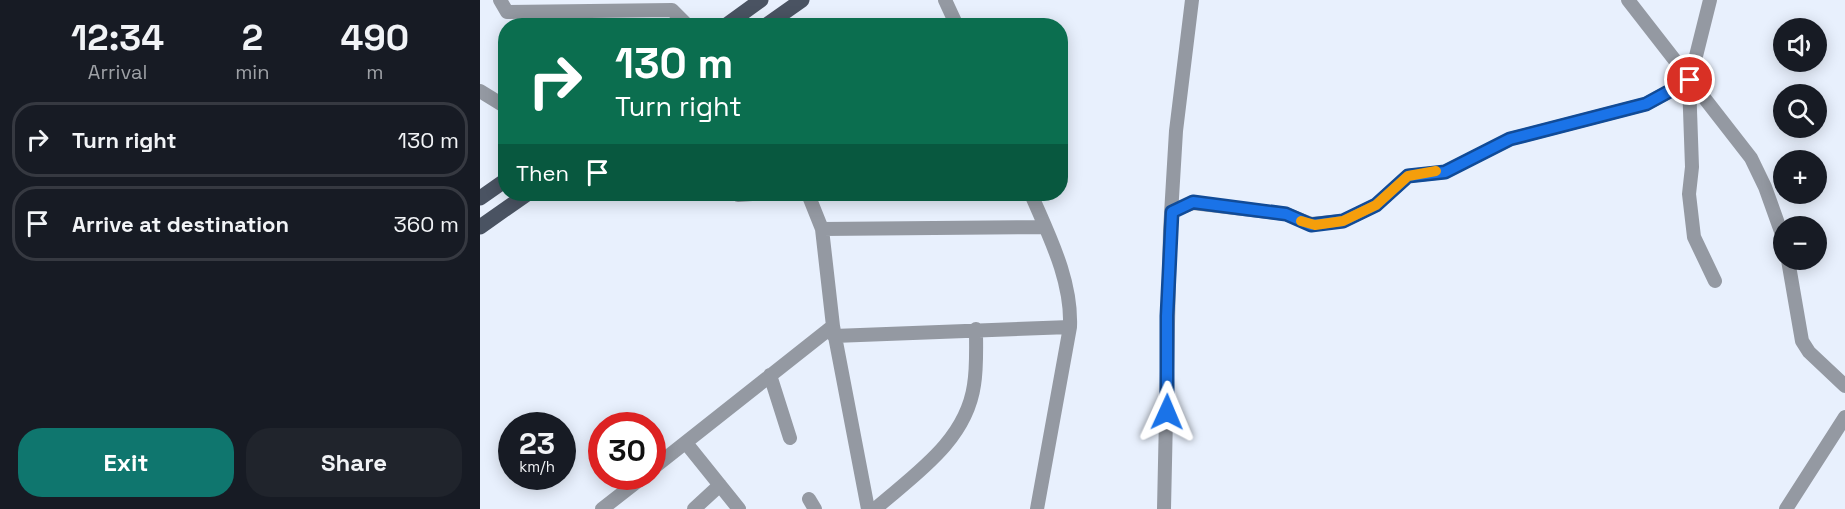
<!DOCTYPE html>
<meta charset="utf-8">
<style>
body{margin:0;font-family:"Space Grotesk",sans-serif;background:#20242c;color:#f1f3f6;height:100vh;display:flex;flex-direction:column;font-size:22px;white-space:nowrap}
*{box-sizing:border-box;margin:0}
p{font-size:20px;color:#9ea1a6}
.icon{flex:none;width:33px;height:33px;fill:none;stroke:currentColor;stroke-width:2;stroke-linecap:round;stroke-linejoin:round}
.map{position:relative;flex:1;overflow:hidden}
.panel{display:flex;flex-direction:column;background:#171b24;width:480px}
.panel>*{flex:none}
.banner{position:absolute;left:18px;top:18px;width:570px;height:183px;border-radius:24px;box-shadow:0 3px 15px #0003;background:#0b6e4f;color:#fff;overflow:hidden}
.controls{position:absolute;left:1293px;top:18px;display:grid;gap:12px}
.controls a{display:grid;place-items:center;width:54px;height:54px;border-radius:50%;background:#171b24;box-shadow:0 3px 15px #0003;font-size:30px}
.speed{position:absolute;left:18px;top:412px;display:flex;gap:12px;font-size:30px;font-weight:700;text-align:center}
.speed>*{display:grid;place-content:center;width:78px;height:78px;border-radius:50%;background:#171b24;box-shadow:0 3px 15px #0003;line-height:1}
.speed small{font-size:15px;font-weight:400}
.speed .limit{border:9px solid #d22;background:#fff;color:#111}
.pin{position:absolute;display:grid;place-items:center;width:51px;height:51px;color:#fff;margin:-26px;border:3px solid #fff;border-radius:50%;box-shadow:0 2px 6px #0007}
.me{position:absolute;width:66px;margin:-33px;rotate:1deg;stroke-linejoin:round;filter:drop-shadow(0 0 4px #0008)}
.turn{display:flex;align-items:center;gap:21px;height:126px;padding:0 18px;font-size:27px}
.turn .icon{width:78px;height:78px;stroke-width:2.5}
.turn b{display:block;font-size:42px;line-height:51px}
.then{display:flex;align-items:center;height:57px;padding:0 18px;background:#0003;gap:12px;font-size:22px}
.eta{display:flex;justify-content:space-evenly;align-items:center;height:102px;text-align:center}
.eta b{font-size:36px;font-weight:700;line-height:42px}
.primary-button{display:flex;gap:12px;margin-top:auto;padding:12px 18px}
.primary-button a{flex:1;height:69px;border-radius:24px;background:#0f766e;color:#fff;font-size:24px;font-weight:700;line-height:69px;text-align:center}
.primary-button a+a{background:#20242c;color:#f1f3f6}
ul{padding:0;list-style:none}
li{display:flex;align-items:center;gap:18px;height:75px;margin:0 12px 9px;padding:0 6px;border:3px solid #363941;border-radius:24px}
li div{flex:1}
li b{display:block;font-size:22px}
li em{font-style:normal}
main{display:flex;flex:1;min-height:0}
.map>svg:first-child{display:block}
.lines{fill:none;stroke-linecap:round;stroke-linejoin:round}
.minor{stroke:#9499a2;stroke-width:14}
.major{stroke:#4a5362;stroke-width:15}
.route-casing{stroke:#114b97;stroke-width:15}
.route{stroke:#1a73e8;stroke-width:10}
.slow{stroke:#f59e0b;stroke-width:10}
</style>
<main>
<section class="panel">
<div class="eta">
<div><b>12:34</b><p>Arrival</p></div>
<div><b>2</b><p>min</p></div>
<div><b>490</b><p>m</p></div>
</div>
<ul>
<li><svg class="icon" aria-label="right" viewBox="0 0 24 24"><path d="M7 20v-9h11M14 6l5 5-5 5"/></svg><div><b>Turn right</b></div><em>130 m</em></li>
<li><svg class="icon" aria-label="arrive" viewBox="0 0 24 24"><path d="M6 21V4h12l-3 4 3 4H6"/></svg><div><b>Arrive at destination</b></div><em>360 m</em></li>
</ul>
<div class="primary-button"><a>Exit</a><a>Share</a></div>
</section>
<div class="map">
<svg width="1365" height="509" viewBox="0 0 1365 509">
<rect width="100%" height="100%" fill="#e8f0fd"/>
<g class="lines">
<path class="minor" d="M20,0L27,12L192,10L208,26
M465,0L477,26
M1148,0L1271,158L1285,187L1304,240
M1209,82L1212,167L1209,194L1214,237L1235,281
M0,91L26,107
M328,194L342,229L353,326L388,509
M551,194C569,236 592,280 590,327L557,509
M258,195L272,194
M692,211L713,203L806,214L831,224L863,221L896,205L928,176L965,172L1030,139L1166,104L1210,80L1230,0
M342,229L565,227
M1308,260L1322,341L1329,352L1365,386
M354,336L590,327
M290,375L310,438
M206,443L259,509
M172,469L353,326
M329,499L335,509
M122,509L163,477
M214,509L240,485
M395,509C435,474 486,441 494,385C497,367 496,347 496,329
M684,509L690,231L696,131L712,0
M1306,509L1365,417"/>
<path class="major" d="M245,26L281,0
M285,26L322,0
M0,198L26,180
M0,227L47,194"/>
</g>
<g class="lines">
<defs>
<path id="route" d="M687,412V316L692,212L713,202L806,214L831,225L863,221L896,205L928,176L965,172L1030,139L1166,104L1210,80"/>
</defs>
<use href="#route" class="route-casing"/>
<use href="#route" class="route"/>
<path class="slow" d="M821,221L835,225L863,221L896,205L928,176L956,171"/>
</g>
</svg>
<div class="controls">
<a><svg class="icon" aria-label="sound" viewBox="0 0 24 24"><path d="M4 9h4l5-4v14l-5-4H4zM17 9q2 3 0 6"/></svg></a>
<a><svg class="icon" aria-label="search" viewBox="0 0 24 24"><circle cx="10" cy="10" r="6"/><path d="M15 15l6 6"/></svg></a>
<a>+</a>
<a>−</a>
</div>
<div class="speed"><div>23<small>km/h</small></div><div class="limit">30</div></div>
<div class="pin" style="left:1210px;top:80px;background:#d93025"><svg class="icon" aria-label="arrive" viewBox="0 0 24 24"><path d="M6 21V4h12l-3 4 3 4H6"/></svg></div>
<svg class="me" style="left:687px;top:412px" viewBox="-20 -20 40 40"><path d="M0-17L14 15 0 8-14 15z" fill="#1a73e8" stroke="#fff" stroke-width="4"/></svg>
<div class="banner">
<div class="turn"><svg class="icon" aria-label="right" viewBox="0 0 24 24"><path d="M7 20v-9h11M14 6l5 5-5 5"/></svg><div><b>130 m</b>Turn right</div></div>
<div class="then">Then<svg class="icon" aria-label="arrive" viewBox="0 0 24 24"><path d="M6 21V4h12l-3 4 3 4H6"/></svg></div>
</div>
</div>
</main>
